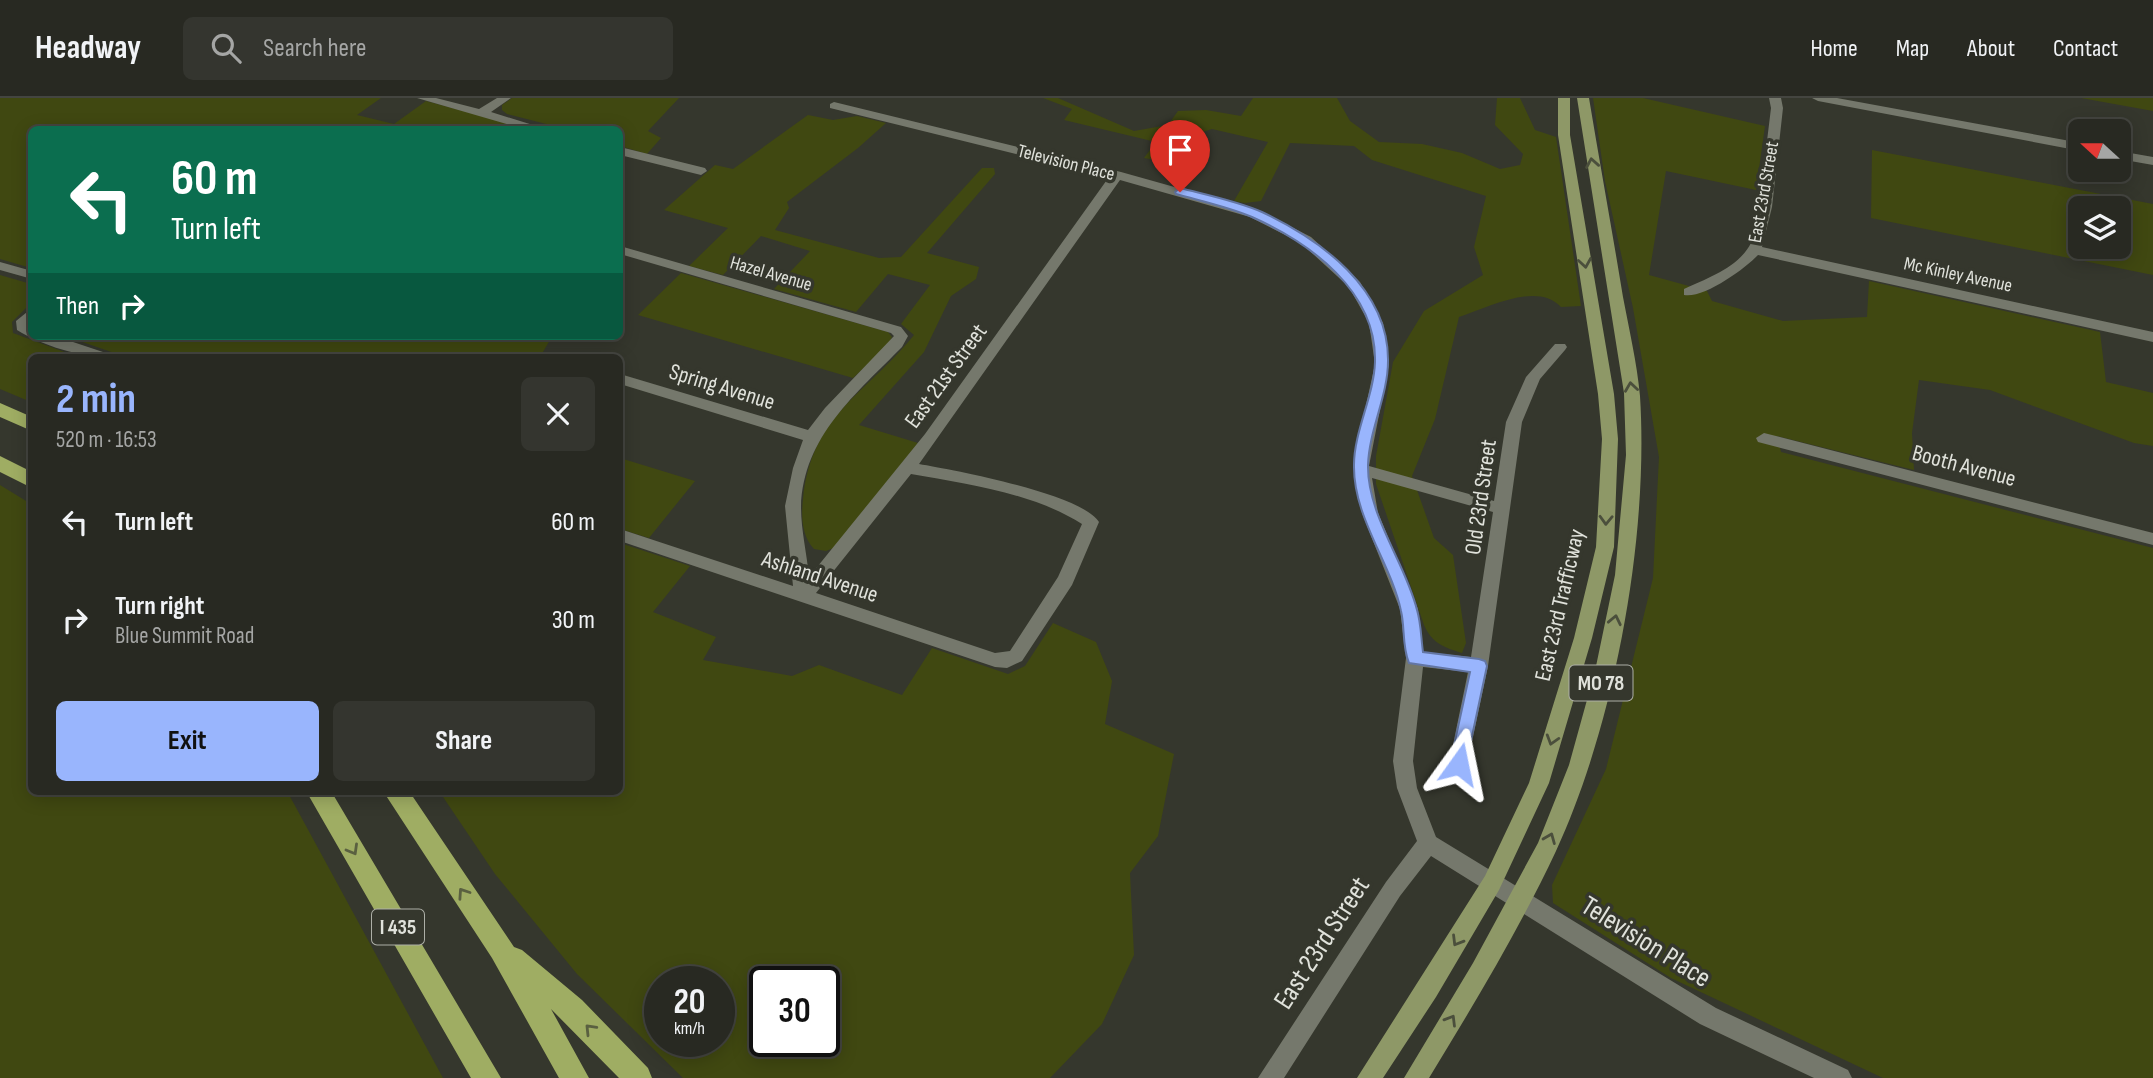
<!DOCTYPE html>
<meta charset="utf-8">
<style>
body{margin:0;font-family:"Sofia Sans Condensed",sans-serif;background:#34352f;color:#f1f3f6;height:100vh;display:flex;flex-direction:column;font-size:26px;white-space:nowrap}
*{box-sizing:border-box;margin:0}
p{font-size:23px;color:#a5a6a5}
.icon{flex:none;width:38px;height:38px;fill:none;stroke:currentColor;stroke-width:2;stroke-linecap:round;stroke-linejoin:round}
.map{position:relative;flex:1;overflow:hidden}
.side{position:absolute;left:28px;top:256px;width:595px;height:441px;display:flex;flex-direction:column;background:#282922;border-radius:10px;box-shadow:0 4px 18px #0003,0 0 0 2px #444540}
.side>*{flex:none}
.top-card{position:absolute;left:28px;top:28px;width:595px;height:214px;border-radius:10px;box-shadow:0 4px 18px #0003,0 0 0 2px #444540;background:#0b6e4f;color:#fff;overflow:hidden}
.needle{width:46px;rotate:291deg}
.fabs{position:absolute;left:2068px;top:21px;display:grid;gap:14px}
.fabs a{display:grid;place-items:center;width:63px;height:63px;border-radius:10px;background:#282922;box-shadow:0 4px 18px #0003,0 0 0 2px #444540;font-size:35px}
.speed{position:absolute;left:644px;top:868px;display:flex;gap:14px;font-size:35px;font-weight:700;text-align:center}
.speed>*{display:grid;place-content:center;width:91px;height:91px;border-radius:50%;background:#282922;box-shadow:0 4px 18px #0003,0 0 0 2px #444540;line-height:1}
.speed small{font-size:18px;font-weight:400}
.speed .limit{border:4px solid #111;border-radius:10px;background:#fff;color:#111}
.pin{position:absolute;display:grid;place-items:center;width:60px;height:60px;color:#fff;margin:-72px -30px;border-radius:50% 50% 50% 0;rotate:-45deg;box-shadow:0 0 7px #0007}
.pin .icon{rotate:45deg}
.me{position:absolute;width:77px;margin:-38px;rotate:12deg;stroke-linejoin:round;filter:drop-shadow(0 0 5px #0008)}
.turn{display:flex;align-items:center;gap:24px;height:147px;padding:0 28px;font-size:32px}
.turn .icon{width:91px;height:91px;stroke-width:2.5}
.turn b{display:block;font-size:49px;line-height:60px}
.then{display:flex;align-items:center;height:66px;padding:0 28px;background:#0003;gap:14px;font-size:26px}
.round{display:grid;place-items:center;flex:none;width:74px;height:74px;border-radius:10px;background:#34352f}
.head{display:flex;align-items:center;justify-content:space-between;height:119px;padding:0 28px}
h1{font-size:42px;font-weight:700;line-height:52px;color:#99b5fd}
.button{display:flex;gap:14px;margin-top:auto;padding:14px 28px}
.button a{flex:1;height:80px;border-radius:10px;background:#99b5fd;color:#111;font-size:28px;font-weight:700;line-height:80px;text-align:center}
.button a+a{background:#34352f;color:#f1f3f6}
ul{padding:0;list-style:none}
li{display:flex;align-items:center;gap:21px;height:98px;padding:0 28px}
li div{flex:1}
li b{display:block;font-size:26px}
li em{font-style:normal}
header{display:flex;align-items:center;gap:42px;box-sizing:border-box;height:98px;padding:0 35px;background:#282922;border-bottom:2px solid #444540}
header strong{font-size:33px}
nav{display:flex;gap:38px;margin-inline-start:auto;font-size:24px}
.search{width:490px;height:63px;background:#34352f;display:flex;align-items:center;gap:18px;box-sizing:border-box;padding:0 24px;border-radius:10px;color:#a5a6a5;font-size:26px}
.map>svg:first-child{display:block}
.green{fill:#404811;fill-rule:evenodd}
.building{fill:#5c671d;stroke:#909386;stroke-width:2}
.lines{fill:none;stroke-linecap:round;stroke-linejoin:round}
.minor{fill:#75786c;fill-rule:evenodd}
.major{fill:#8e9867;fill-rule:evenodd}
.highway{fill:#9fad63;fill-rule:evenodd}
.oneway{stroke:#4b4f3c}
.oneway2{stroke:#5a6040}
.route{fill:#99b5fd;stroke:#6376a4;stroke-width:2}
.labels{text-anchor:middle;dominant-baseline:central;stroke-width:7;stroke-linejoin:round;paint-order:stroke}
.far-street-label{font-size:19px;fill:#e0e2db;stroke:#35372d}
.shield{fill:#35372d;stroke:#adafa7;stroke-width:2}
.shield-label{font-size:21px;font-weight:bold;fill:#e0e2db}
.street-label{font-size:23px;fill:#e0e2db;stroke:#35372d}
.near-street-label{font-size:28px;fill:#e0e2db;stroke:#35372d}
</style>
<header>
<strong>Headway</strong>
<div class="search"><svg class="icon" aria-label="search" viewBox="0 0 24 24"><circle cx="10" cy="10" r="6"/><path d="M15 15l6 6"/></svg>Search here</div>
<nav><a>Home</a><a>Map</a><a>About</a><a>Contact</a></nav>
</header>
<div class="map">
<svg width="2153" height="980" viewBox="0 0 2153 980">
<rect width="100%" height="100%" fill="#35372d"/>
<path class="green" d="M0,0H381L357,17L394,26L426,3L531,31L32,32L31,170L0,161Z
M512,0H679L648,33L661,40L647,56L620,48V32L566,31L507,16L502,12V7Z
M1043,0H1058L1134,33L1168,27L1178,13L1206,12L1241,18L1253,0H1337L1350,23L1379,44L1422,46L1462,55L1500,71L1520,67L1523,56L1495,27L1497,0H1520L1535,32L1556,39L1581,208L1561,209C1537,183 1488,210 1459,219L1435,321L1412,378L1434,440L1453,457L1466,545L1462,555C1443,549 1432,545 1424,527L1376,386V358L1393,264L1424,213L1483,177L1474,149L1486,98L1372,62L1354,48L1290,45L1261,103L1245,105L1234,103L1268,44L1212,31L1168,45L1156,62L1144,60L1156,44L1064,22L1072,11Z
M1593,0H1643L1765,28L1756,92L1666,73L1649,177L1707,193L1712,203L1783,223L1867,219L1869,183L2100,234L2106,284L2153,295V348L2134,345L1990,292L1919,282L1912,335L1914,372L1777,338L1781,354L2153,450V980H1883L1671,880L1553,805L1552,787L1606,671L1653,480L1659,359L1633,210L1605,83Z
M2081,0H2153V13Z
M808,17L833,22L857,18L886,25L858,50L787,104L789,110L775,132L879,160L901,159L982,70H994L995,76L927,155L979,169L976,181L951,198L924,254L859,327L918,345L836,449L826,453L814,451C802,438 801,420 803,401C812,315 866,297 914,237L901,226L930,187L888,176L856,214L774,191L810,153L761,138L723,177L689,168L728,130L664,112L715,67L733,71Z
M1872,52L2153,106V177L1871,120ZM2081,110H2119V149H2081Z
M681,175L888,234L892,239L889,246L853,280L638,217Z
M0,177L31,186V205L12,224L13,235L78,259H32L31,304L0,291Z
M65,238H541L550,242L540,259H126Z
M620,360L695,383L649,440L620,431Z
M0,387L31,406L32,693H287L443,980H0Z
M620,445L690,468L653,514L716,539L703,562L792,578L819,567L902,597L932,550L1008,576L1025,568L1053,525L1096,544L1112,583L1105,626L1174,656L1158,738L1130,775L1134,857L1102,926L1050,980H683L577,876L495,776L439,693H620ZM660,884H719V943H660ZM765,884H824V943H765Z"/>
<path class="building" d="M1175,46L1204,54L1192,72L1162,65Z"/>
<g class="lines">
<path class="minor" d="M417,0H436L479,11L497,0H511L491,14L549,32H527Z
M1769,0H1781L1783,10L1772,109L1762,149L2153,234V244L1758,157C1745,171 1703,201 1684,197V191C1708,180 1739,169 1751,145L1759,109L1771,10Z
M1812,0H1837L2081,45V53L1818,3Z
M834,4L1121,74L1260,113L1311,139L1360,184L1383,225L1389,266L1369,368L1494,403L1506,324L1526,279L1555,246H1565L1567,249L1565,252L1540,281L1522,324L1488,568L1466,672L1459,675L1452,672L1449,666L1468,574L1423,569L1413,663L1417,690L1436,739L1716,910L1848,972L1852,980H1814L1700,926L1431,758L1400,798L1284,980H1258L1386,784L1417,743L1397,690L1393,663L1406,560L1400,511L1362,415L1353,367L1375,266L1369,225L1349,189L1301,145L1250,119L1120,82L919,366C954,372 1082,396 1099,424L1072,487L1022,563L1007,570L995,569L620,443V431L793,488L785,408L793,370L803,342L620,286V276L808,332L825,310L894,238L891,235L620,156V148L901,229L908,238L902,249C857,295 803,338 801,409C801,432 807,456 809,479L925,336L1109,79L830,10V6ZM911,376C968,386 1033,395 1082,426L1058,479L1010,553L995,555L816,495ZM1372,380L1493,414L1471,559L1423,554L1418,511L1378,415Z
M620,49L705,70L707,73L701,77L620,57Z
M2119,53L2153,59V67L2119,61Z
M0,164L32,173V181L0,172Z
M32,210V238H55L109,256L111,259C80,259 43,248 17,232L16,223Z
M1764,335L2153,435V447L1758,344L1756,340Z"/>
<path class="major" d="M1558,0H1570V37L1614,296L1618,341L1614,449L1592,540L1549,685L1499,792L1436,899L1383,980H1357L1485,778L1529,685L1574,540L1596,449L1602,341L1598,296L1558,37Z
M1577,0H1589C1600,66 1612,132 1623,199C1629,231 1637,265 1640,298C1649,439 1615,625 1556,753C1519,832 1474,906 1429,980H1404L1473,865L1538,745L1569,667L1595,573L1615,477L1626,357L1624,295Z"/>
<path class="highway" d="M0,305L32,319V333L0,319Z
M0,358L32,374V390L0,374Z
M306,693H331L501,980H471Z
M383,693H409L514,849L522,852L582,902L648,970L652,980H619L551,911L589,980H559L492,860Z"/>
</g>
<defs><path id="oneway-chevron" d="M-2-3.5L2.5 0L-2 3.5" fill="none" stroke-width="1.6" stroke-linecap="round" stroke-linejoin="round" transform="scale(1.75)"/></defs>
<g class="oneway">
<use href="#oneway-chevron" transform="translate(1592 65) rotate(-100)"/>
<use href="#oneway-chevron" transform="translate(1585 165) rotate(81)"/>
<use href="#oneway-chevron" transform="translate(1631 289) rotate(-98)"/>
<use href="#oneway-chevron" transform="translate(1606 422) rotate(92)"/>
<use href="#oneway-chevron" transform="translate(1615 522) rotate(-78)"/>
<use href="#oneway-chevron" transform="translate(1552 642) rotate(107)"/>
<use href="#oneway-chevron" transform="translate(1550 740) rotate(-68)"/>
<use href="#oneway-chevron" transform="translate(1457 843) rotate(121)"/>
<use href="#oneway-chevron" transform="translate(1451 922) rotate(-59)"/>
</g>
<g class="oneway2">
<use href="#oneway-chevron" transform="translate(353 752) rotate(60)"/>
<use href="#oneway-chevron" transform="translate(463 795) rotate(-124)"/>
<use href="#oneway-chevron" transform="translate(590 931) rotate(-134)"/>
</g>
<path class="route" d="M1180,90C1207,97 1237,103 1262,114C1321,142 1389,191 1388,263C1388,298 1369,332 1368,367C1367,417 1406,466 1417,512C1421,525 1421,540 1423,554L1479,561L1485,563L1487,568L1465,671L1459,673L1452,671L1450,666L1470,574L1409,565C1402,549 1405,529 1401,513C1391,465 1353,419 1354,367C1354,333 1374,298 1375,264C1377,193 1310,145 1252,119C1229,109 1201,103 1176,96L1175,94Z"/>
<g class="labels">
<g class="far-street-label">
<text transform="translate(1066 65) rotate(14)">Television Place</text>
<text transform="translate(1764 94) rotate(-80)">East 23rd Street</text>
<text transform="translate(771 176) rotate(16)">Hazel Avenue</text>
<text transform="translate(1958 177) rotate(12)">Mc Kinley Avenue</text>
</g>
<g class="shield">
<rect x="1569.5" y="567.5" width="63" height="35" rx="5"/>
<rect x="372" y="811.5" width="52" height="35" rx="5"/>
</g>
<g class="shield-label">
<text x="1601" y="585">MO 78</text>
<text x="398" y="829">I 435</text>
</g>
<g class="street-label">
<text transform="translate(946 278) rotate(-54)">East 21st Street</text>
<text transform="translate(722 289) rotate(17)">Spring Avenue</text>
<text transform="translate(1964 368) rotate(15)">Booth Avenue</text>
<text transform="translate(1481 399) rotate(-82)">Old 23rd Street</text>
<text transform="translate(820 479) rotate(18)">Ashland Avenue</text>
<text transform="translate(1560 507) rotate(-77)">East 23rd Trafficway</text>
</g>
<g class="near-street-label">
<text transform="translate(1646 844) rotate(32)">Television Place</text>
<text transform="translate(1322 845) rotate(-57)">East 23rd Street</text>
</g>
</g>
</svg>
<div class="fabs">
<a><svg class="needle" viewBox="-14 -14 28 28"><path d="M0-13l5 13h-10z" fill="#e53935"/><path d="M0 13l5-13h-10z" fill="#a5a6a5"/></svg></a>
<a><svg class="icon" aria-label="layers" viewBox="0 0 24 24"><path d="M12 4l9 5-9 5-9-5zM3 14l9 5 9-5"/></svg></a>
</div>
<div class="speed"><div>20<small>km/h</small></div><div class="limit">30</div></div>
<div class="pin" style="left:1180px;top:94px;background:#d93025"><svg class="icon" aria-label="arrive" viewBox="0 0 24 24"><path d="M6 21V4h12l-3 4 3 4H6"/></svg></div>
<svg class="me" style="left:1459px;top:666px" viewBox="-20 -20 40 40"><path d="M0-17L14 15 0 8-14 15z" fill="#99b5fd" stroke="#fff" stroke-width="4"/></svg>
<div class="top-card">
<div class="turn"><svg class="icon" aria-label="left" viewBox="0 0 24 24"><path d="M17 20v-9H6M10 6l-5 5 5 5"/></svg><div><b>60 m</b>Turn left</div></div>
<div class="then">Then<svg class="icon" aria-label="right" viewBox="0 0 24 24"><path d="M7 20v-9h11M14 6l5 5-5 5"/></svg></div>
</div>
<section class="side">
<div class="head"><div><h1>2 min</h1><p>520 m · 16:53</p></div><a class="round"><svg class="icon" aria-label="close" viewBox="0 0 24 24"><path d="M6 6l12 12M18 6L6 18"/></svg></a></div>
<ul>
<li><svg class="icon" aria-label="left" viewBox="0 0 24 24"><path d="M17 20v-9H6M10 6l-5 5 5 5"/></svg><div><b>Turn left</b></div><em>60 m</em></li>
<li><svg class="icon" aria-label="right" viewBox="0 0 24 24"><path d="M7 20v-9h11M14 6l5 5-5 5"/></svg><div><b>Turn right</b><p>Blue Summit Road</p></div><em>30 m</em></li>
</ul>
<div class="button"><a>Exit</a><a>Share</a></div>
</section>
</div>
